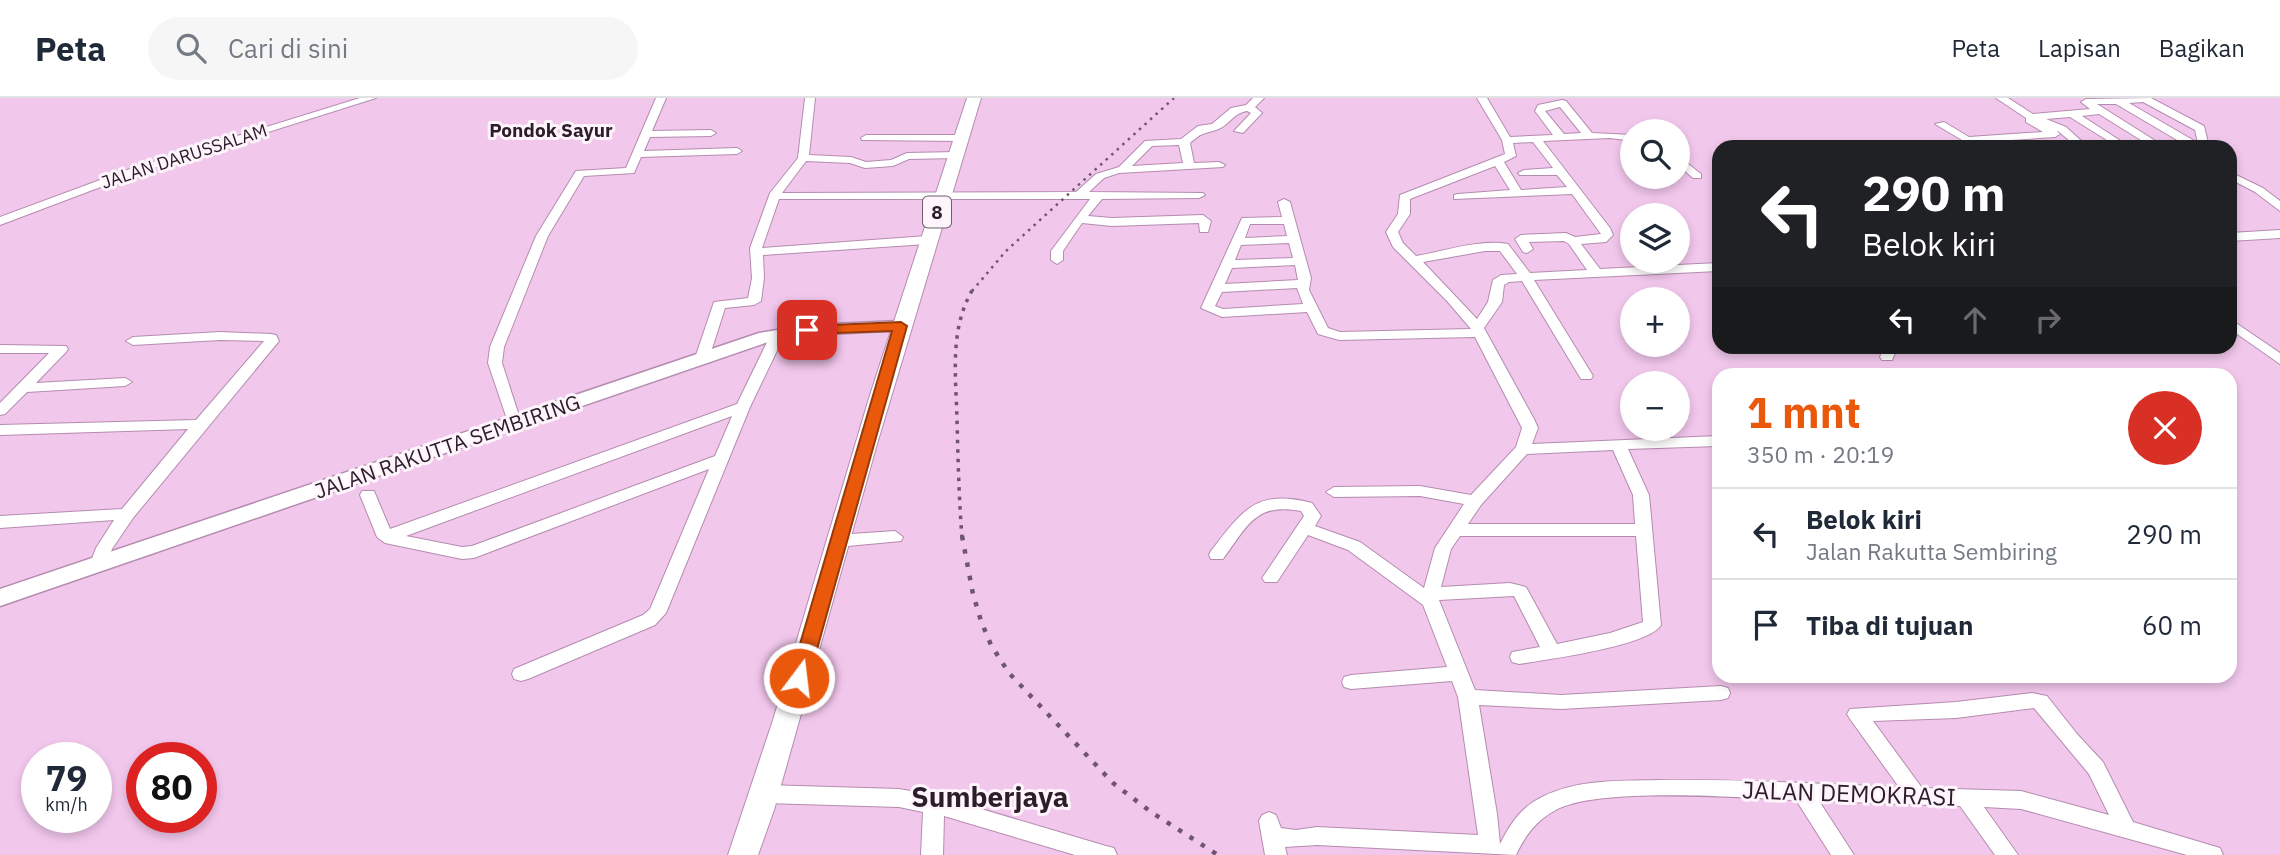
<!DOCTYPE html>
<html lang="id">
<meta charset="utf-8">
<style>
body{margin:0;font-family:"IBM Plex Sans",sans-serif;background:#f6f6f7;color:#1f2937;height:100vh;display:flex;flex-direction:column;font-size:26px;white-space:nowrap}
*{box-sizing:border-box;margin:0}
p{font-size:23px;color:#747a83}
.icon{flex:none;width:38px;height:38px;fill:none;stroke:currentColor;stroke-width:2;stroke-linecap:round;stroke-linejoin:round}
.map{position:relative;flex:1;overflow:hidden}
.details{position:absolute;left:1712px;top:270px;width:525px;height:315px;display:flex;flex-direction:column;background:#fff;border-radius:21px;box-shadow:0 4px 10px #0003}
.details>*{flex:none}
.top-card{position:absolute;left:1712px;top:42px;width:525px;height:214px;border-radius:21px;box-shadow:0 4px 10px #0003;background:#202124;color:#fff;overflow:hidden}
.buttons{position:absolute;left:1620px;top:21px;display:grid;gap:14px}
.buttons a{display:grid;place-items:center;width:70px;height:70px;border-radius:50%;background:#fff;box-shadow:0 4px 10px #0003;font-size:35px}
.speed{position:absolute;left:21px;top:644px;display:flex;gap:14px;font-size:35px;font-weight:700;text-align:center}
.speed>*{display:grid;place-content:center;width:91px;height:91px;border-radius:50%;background:#fff;box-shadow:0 4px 10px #0003;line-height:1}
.speed small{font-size:18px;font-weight:400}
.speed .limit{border:10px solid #d22;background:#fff;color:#111}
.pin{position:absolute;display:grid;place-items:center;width:60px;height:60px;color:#fff;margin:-30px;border-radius:14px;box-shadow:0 4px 10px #0006}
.me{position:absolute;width:77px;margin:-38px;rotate:15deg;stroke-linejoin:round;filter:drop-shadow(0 0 5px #0008)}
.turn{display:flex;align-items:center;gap:24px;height:147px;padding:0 35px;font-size:32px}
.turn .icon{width:91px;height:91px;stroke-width:2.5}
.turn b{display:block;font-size:49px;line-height:60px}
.lanes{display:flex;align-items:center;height:66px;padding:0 35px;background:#0003;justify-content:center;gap:35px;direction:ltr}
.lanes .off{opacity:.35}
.round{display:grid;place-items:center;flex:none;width:74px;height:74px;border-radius:37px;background:#f6f6f7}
.summary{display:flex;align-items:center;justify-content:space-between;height:119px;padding:0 35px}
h1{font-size:42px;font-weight:700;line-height:52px;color:#ea580c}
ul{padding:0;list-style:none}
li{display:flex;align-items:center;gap:21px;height:91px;padding:0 35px;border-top:2px solid #e0e1e3}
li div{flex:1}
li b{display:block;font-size:26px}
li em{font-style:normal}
header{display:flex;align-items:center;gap:42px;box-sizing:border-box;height:98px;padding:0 35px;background:#fff;border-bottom:2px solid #e0e1e3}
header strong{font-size:33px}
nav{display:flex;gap:38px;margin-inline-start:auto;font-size:24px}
.search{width:490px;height:63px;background:#f6f6f7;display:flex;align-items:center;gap:18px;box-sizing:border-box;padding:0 24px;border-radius:38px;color:#747a83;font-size:26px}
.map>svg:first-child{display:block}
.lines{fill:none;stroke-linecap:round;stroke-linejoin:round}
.minor-casing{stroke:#b48caf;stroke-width:2}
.major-casing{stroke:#b48caf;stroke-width:3}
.highway-casing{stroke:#b48caf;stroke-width:2}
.minor{fill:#fff;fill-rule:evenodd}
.major{fill:#fff;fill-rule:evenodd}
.highway{fill:#fff;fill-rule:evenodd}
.rail-far2{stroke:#6f566c;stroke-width:2.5;stroke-dasharray:2.5 5;stroke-linecap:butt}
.rail-far1{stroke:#6f566c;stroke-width:3.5;stroke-dasharray:3.5 6;stroke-linecap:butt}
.rail{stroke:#6f566c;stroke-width:4.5;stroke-dasharray:4.5 9;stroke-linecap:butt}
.route{fill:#ea580c;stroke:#983908;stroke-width:2}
.labels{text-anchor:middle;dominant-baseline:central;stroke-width:6;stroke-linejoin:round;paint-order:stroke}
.far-street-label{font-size:18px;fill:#2d1d2b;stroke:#fef5fc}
.far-neighbourhood-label{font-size:19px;font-weight:bold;fill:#2d1d2b;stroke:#fef5fc}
.shield{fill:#fef5fc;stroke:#6c5e6a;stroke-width:2}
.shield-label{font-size:19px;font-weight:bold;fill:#2d1d2b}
.street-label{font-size:21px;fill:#2d1d2b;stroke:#fef5fc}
.near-street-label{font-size:24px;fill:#2d1d2b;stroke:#fef5fc}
.near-quarter-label{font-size:28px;font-weight:bold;fill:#2d1d2b;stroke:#fef5fc}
</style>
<header>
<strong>Peta</strong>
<div class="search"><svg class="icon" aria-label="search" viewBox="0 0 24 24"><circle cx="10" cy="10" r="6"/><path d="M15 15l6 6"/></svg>Cari di sini</div>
<nav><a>Peta</a><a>Lapisan</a><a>Bagikan</a></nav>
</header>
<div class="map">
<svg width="2280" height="757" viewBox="0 0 2280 757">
<rect width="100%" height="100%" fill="#f2c7ec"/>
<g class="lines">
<defs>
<path id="minor" d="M360,0H376L135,76L0,127V119L127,72Z
M656,0H666L652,33L711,32L716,35L711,38L650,39L644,53L737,50L742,53L737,56L641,59L634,75L584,78L548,138L504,249L502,265L521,324L519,327H509L488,265L490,249L536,138L576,73L626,70Z
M805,0H815L809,57L851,59L866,64L891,62L907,55L957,54L962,57L957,60L909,61L893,68L865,70L850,65L806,63L782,95L1076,94L1096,76L1119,69L1145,43L1181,41L1198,28L1212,26L1231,10L1246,7L1253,0H1264L1255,9L1262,15L1243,35L1234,33L1251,15L1247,13C1233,15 1229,28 1216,32C1201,37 1203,34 1190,45L1194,65L1219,64L1225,67L1223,69L1119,75L1104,80L1089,94L1203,95L1205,97L1199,100L1102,101L1088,118L1112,120L1203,117L1211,123L1208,134H1200L1199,125L1112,128L1082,125L1063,153V162L1057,166L1051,162V153L1090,101H779L762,150L927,138L933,142L927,146L763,157L764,180L761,203L754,207L725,210L709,260L707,263H697L695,260L714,204L748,200L752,180L750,150L770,95L798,60ZM1179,47L1183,65L1132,68L1152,48Z
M1477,0H1487L1510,39L1553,37L1535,13L1538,7L1562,2L1566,3L1592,35L1633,37V43L1610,40L1543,43L1610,130L1613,137L1606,144L1581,146L1600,171L1718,165V173L1534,182L1593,278L1591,281H1581L1522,183L1509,184L1504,187L1502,204L1484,230L1534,321L1538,330L1532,346L1718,338V348L1628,351L1649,397L1661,527C1649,548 1545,562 1519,566L1512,564L1510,559L1512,554L1540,549L1514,498L1439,502L1475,592L1561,597L1721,588L1728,590L1730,595L1728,600L1721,602L1561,611L1479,607L1497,716L1500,746C1510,726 1521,709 1542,699C1577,681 1619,683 1658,682C1738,681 1818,686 1899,689L1850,621L1847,616L1850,611L1956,604L2032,595L2047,598L2077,636L2103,664L2133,724L2220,750L2223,757H2187L2021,711L1984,709L2018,757H1995L1960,708L1819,703L1854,757H1831L1796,702C1743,700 1596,688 1554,713C1535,724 1525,738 1516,757L1317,747L1285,749L1287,757H1265L1259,723L1262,717L1269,714L1276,717L1281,730L1296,732L1317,729L1478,737L1458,599L1452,583L1351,591L1344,589L1342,584L1344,579L1351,577L1447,569L1423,507L1348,452L1308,437L1277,484H1265L1262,480L1265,476L1304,418L1301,413C1255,404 1247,429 1223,461H1211L1209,457L1211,453C1242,413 1256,390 1312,405L1321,418L1315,428L1360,444L1424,490L1435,450L1464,406L1420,398L1334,399L1326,394L1334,389L1420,388L1471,397L1516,349L1522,330L1475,239L1339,242L1318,236L1307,214L1222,219L1201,210L1242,120L1282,119L1278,104L1284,101L1290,104L1311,180L1309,192L1328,230L1340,234L1471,231L1447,203L1393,149L1386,134L1398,116L1400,97L1505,56L1502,42ZM1560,9L1581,35L1564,36L1545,13ZM1533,44L1553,70L1524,72L1518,75L1520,77H1557L1567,89L1521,92L1504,64L1516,58L1513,45ZM1495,68L1510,92L1458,96L1454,97V101L1572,96L1601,136L1575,139L1566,135L1521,137L1515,141L1523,154L1527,155L1533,151L1529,144L1564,143L1569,146L1587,172L1530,175L1508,146C1479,141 1445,153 1416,158L1403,145L1398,134L1410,116V101ZM1250,126H1284L1287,138L1245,140ZM1289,145L1293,160L1235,162L1241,147ZM1485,153H1500L1517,176L1501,177L1493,182L1488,204L1477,221L1423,164ZM1295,167L1298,182L1225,186L1232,170ZM1297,190L1303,206L1223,211L1215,208L1222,194ZM1613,352L1633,397L1635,426H1468L1481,407L1527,356ZM1460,438H1636L1643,524L1610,535L1557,546L1526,489L1510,485L1441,489L1451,451ZM2034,610L2089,676L2109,717L2021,693L1922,690L1873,623L1956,620Z
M1996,0H2008L2033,16L2090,11L2081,4L2086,1L2151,0L2204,28L2209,49H2189L2116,6H2097L2165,49H2152L2099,16L2082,18L2130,49H2118L2070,19L2046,21L2066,29L2088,49H2077L2058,33H2057L2060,36L2055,39L1967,45L1935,26L1944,24L1969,39L2043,34L2026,24V20ZM2143,4L2195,32L2198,45L2129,5Z
M866,37H961L966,40L961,43L862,42L861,40Z
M1678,58L1701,76V80H1693L1678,67Z
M2230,74L2263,90L2280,103V113L2255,94L2230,81Z
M2280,132V140L2230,143V135Z
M2230,221L2280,255V266L2230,231Z
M778,232L785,236L750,309L666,515L655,527L528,581L521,583L514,581L512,576L514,571L643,517L650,511L709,371L474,460L462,461L385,445L377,439L360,397L362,393H374L390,431L737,306L771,236ZM732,318L715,358L472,448L462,449L406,438Z
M220,234L271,236L276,237L279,243L133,420L112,451L105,470H93L90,466L96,450L114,422L0,430V418L122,411L188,331L0,337V327L196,322L264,243L220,242L133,247L126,243L133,239Z
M0,247L66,248L68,251L66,254L36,285L125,280L132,284L125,288L27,294L5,316L0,317V305L49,255H0Z
M1884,248H1898L1892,262H1882L1880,259Z
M895,433L903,439L901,443L837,449L829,443L837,437Z
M765,687L899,691L934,697L1106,748L1114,750L1117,757H1075L944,718L943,757H921L923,714L899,709L765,705L758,702L755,696L758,690Z"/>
<path id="major" d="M900,223L909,228L906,232L807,237L768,244L0,508V491L759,235L807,227Z"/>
<path id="highway" d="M967,0H981L877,346L774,712L758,757H728L773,622L870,297Z"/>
</defs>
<use href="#minor" class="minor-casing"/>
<use href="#major" class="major-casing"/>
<use href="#highway" class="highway-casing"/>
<use href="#minor" class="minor"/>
<use href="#major" class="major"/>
<use href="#highway" class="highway"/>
<path class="rail-far2" d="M972,193L1006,153L1174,0"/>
<path class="rail-far1" d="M962,440C959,401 958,362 957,322C956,278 949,231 973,191"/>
<path class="rail" d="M962,438L973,496L981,523L991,547L1009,575L1113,685L1151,714L1218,757"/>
</g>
<path class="route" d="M901,224L907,228L809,580L806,585L799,587L793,585L790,580L892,233L807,236L800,232L807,228Z"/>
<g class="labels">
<g class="far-street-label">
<text transform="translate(184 58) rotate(-18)">JALAN DARUSSALAM</text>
</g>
<g class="far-neighbourhood-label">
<text x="551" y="32">Pondok Sayur</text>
</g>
<rect class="shield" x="923" y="98.5" width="28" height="31" rx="5"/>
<g class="shield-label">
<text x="937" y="114">8</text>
</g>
<g class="street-label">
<text transform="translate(447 348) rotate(-19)">JALAN RAKUTTA SEMBIRING</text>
</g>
<g class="near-street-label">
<text transform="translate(1849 695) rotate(2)">JALAN DEMOKRASI</text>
</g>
<g class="near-quarter-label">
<text x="990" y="698">Sumberjaya</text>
</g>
</g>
</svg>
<div class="buttons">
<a><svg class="icon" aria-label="search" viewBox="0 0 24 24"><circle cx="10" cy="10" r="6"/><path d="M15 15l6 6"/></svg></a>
<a><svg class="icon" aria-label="layers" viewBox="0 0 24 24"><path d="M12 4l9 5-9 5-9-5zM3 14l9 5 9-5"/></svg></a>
<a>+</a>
<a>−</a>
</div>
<div class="speed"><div>79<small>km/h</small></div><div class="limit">80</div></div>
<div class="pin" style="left:807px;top:232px;background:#d93025"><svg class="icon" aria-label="arrive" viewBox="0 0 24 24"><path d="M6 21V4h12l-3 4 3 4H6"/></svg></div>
<svg class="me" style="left:799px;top:580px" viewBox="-20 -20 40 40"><circle r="17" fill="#ea580c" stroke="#fff" stroke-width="3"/><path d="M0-11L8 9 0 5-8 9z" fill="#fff"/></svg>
<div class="top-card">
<div class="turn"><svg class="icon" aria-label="left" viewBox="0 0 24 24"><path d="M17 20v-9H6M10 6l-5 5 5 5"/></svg><div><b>290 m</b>Belok kiri</div></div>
<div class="lanes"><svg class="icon" aria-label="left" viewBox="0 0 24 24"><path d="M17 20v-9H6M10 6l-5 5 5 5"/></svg><svg class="icon off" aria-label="ahead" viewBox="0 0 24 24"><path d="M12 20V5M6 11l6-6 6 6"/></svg><svg class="icon off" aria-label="right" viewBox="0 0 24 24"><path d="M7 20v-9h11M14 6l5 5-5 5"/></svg></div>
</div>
<section class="details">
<div class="summary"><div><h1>1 mnt</h1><p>350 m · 20:19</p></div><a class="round" style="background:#d93025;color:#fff"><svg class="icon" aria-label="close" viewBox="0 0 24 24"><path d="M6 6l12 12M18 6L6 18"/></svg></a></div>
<ul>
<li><svg class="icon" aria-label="left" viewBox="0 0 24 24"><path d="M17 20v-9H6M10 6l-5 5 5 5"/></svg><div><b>Belok kiri</b><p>Jalan Rakutta Sembiring</p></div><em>290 m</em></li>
<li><svg class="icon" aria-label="arrive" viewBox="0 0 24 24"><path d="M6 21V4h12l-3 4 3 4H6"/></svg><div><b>Tiba di tujuan</b></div><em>60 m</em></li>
</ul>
</section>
</div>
